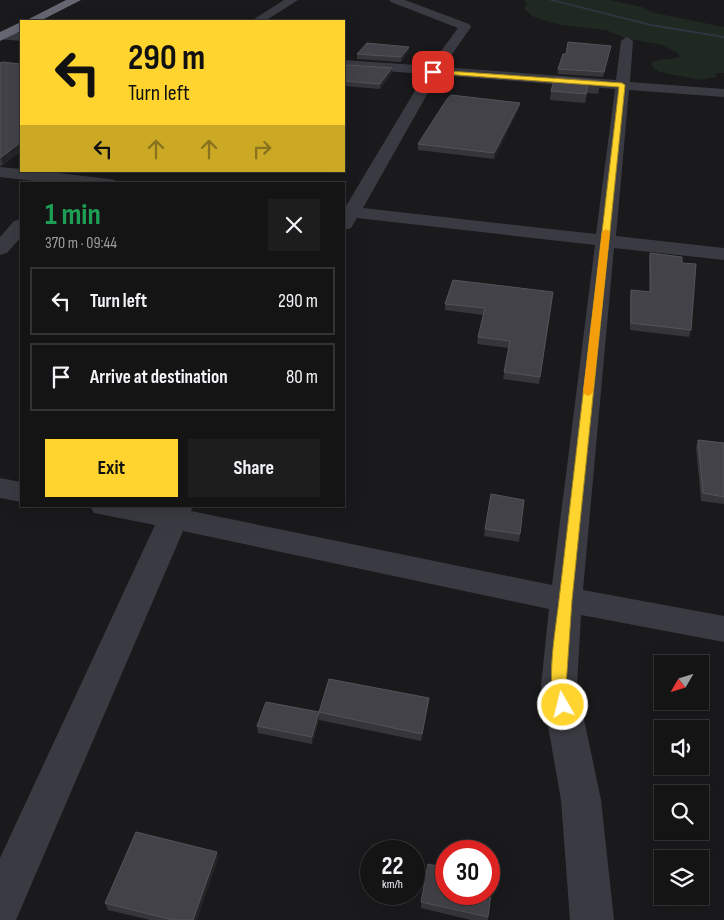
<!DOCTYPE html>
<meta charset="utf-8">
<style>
body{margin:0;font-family:"Sofia Sans Condensed",sans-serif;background:#1d1d1e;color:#f1f3f6;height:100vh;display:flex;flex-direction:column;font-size:19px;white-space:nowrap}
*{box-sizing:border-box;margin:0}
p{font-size:16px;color:#9d9ea0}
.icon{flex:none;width:28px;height:28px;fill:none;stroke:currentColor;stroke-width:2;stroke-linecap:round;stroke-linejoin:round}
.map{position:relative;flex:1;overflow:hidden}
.panel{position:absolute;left:20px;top:182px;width:325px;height:325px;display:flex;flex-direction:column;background:#141415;border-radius:0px;box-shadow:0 5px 20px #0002,0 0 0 1px #333334}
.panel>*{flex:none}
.top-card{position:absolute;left:20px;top:20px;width:325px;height:152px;border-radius:0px;box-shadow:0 5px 20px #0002,0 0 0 1px #333334;background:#ffd42f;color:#111;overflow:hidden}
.needle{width:32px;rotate:231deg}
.fabs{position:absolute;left:654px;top:655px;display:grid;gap:10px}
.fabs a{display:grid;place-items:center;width:55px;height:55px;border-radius:0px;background:#141415;box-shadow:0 5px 20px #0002,0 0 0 1px #333334;font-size:25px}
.speed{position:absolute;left:360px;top:840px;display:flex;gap:10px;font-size:25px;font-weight:700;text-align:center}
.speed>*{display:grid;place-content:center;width:65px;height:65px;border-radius:50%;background:#141415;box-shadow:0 5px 20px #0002,0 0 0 1px #333334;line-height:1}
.speed small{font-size:12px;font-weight:400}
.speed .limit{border:8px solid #d22;background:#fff;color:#111}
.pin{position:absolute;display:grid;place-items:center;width:42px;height:42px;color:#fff;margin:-21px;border-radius:10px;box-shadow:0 2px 8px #0006}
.me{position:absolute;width:55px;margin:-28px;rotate:352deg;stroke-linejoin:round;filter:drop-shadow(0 0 4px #0008)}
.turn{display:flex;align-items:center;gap:18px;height:105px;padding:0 25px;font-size:22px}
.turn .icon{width:65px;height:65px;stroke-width:2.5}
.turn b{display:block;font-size:35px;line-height:42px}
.lanes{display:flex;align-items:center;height:48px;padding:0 25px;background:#0003;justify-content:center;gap:25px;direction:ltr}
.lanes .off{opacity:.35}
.round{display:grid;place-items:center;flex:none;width:52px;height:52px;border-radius:0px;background:#1d1d1e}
.headline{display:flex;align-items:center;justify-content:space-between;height:85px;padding:0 25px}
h1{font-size:30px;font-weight:700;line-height:38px;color:#1e9e55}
.primary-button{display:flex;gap:10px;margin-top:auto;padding:10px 25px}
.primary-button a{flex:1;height:58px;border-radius:0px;background:#ffd42f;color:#111;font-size:20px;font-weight:700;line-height:58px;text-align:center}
.primary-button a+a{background:#1d1d1e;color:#f1f3f6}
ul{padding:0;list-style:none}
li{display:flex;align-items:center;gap:15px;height:68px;margin:0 10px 8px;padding:0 15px;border:2px solid #333334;border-radius:0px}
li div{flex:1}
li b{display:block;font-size:19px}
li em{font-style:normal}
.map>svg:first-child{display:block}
.green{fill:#1f2821}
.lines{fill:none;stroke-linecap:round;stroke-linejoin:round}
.stream{fill:#2e3642;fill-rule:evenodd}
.minor{fill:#3a3a42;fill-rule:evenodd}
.highway{fill:#666773;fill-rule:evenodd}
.wall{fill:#36353a}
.shaded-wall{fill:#252528}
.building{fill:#424248;stroke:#53535a}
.route{fill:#ffd42f;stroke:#a68a1f}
.slow{fill:#f59e0b}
</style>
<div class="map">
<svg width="724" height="920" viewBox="0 0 724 920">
<rect width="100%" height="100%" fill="#1a1a1c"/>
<path class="green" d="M525,0H610L642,7L655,13L724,27V73H715L717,77L701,80L659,72L655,69L651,63C660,57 670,61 679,57L678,53L662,45L625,38L606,30L561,25L539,19L532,16L524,8L527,4Z"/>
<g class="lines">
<path class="stream" d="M548,0H555L651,24L724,36V38L651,26Z"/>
<path class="minor" d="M284,0H298L265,21H251Z
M389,0H405L469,24L471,27L443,67L616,80L621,41L627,37L633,41L630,82L724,89V97L629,90L616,236L724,248V260L614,248L583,590L724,616V642L581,615L577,686L601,800L614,920H570L561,800L541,686L549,609L183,531L16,920H0V858L155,525L94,513L90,506H193L191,511L552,585L595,245L357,218L351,228L344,230V205L346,206L425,74L344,68V60L430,66L458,28L391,2ZM438,75L615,89L596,234L363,208Z
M0,33H21V41L0,39Z
M0,167L21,169V171H41L109,179L115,180L118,184H59L0,177Z
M21,219V237L7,253L0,255V237L14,221Z
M0,478L21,482V502L0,498Z"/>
<path class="highway" d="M66,0H81L40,21H25Z
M21,22V31L0,41V32Z"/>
</g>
<path class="wall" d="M611,46L603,77L558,74V69L566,54Z
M409,47L408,52L401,62L357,59V54Z
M0,63L21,64V151L3,165L0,166Z
M344,68L392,73L380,89L344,86Z
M601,81L598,94L587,93L585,103L550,100L551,91Z
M520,103L519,108L494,159L418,150V144Z
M650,253L691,330L689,337L630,330V296L631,290L649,292V260Z
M553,292L539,384L503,379L509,348L477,344L478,337L483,315L445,310V304Z
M698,440L724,443V504L701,501L696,447Z
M524,500L519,542L484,536L485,529Z
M429,698L428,705L421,741L319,720L312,744L258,733L257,726L319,712Z
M218,858L197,920H150L108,910L105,903Z
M421,902L488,917V920H471L421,908Z"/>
<path class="shaded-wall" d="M409,47L408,52L401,62V57Z
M392,68V73L380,89V84Z
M520,103L519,108L494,159V153Z
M21,142V151L3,165L1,158Z
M319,712V720L312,744V737Z
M217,852L218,858L197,920H193Z"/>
<path class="building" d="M568,42L611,46L604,72L558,69L563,54H566Z
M367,43L409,47L401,57L357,54Z
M2,62L21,64V142L0,158V63Z
M347,65L392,68L380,84L344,81V68Z
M555,77L601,81L600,85L588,84L586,94L551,91Z
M451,95L520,103L494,153L418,144L447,99Z
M650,253L682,257V263L696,264L691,330L631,323V290L651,292Z
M453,280L553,292L540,377L504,372L510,341L478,337L485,308L445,304Z
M698,440L724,443V497L703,493Z
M491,494L524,500L520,534L485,529Z
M329,679L429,698L422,734L319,712Z
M266,702L319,712L312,737L257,726Z
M136,832L217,852L193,920H173L105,903Z
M428,864L446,868V894H489V878L493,879L488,917L421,902Z"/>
<path class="route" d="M433,70L622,83L625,85L572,600L566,686L570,705L568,709L563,711L557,709C545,685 556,628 559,600L619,87L431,73Z"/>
<path class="slow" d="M606,229L610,232L593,393L588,396L583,393L602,232Z"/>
</svg>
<div class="fabs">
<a><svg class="needle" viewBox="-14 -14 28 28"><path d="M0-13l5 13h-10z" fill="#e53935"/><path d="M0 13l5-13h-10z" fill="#9d9ea0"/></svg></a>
<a><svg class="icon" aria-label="sound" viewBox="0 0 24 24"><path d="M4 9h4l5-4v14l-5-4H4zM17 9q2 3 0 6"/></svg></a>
<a><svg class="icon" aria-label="search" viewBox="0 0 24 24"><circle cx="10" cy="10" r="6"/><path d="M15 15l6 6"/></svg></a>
<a><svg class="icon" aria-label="layers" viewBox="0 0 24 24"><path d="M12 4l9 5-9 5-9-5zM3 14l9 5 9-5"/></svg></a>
</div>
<div class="speed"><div>22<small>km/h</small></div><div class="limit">30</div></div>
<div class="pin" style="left:433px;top:72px;background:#d93025"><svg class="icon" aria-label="arrive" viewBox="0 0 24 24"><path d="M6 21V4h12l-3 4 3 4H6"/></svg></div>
<svg class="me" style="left:563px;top:705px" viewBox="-20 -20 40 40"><circle r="17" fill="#ffd42f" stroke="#fff" stroke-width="3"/><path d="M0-11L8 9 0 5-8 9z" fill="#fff"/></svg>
<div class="top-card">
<div class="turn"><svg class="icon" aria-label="left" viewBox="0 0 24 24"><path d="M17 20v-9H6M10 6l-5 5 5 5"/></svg><div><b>290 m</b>Turn left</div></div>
<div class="lanes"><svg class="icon" aria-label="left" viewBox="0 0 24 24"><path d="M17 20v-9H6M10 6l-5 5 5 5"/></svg><svg class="icon off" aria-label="ahead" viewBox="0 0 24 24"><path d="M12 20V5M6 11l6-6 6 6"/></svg><svg class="icon off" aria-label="ahead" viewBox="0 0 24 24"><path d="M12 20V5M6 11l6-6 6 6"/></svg><svg class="icon off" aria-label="right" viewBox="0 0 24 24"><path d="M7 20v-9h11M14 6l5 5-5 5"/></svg></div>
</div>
<section class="panel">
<div class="headline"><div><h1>1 min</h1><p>370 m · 09:44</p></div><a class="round"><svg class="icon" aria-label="close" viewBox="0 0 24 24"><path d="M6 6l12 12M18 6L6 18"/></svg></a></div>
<ul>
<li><svg class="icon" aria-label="left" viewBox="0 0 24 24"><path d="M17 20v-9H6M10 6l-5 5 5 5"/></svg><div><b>Turn left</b></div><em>290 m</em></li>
<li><svg class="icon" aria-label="arrive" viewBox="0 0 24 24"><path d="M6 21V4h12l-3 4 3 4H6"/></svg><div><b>Arrive at destination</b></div><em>80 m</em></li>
</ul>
<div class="primary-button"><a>Exit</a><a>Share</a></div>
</section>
</div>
